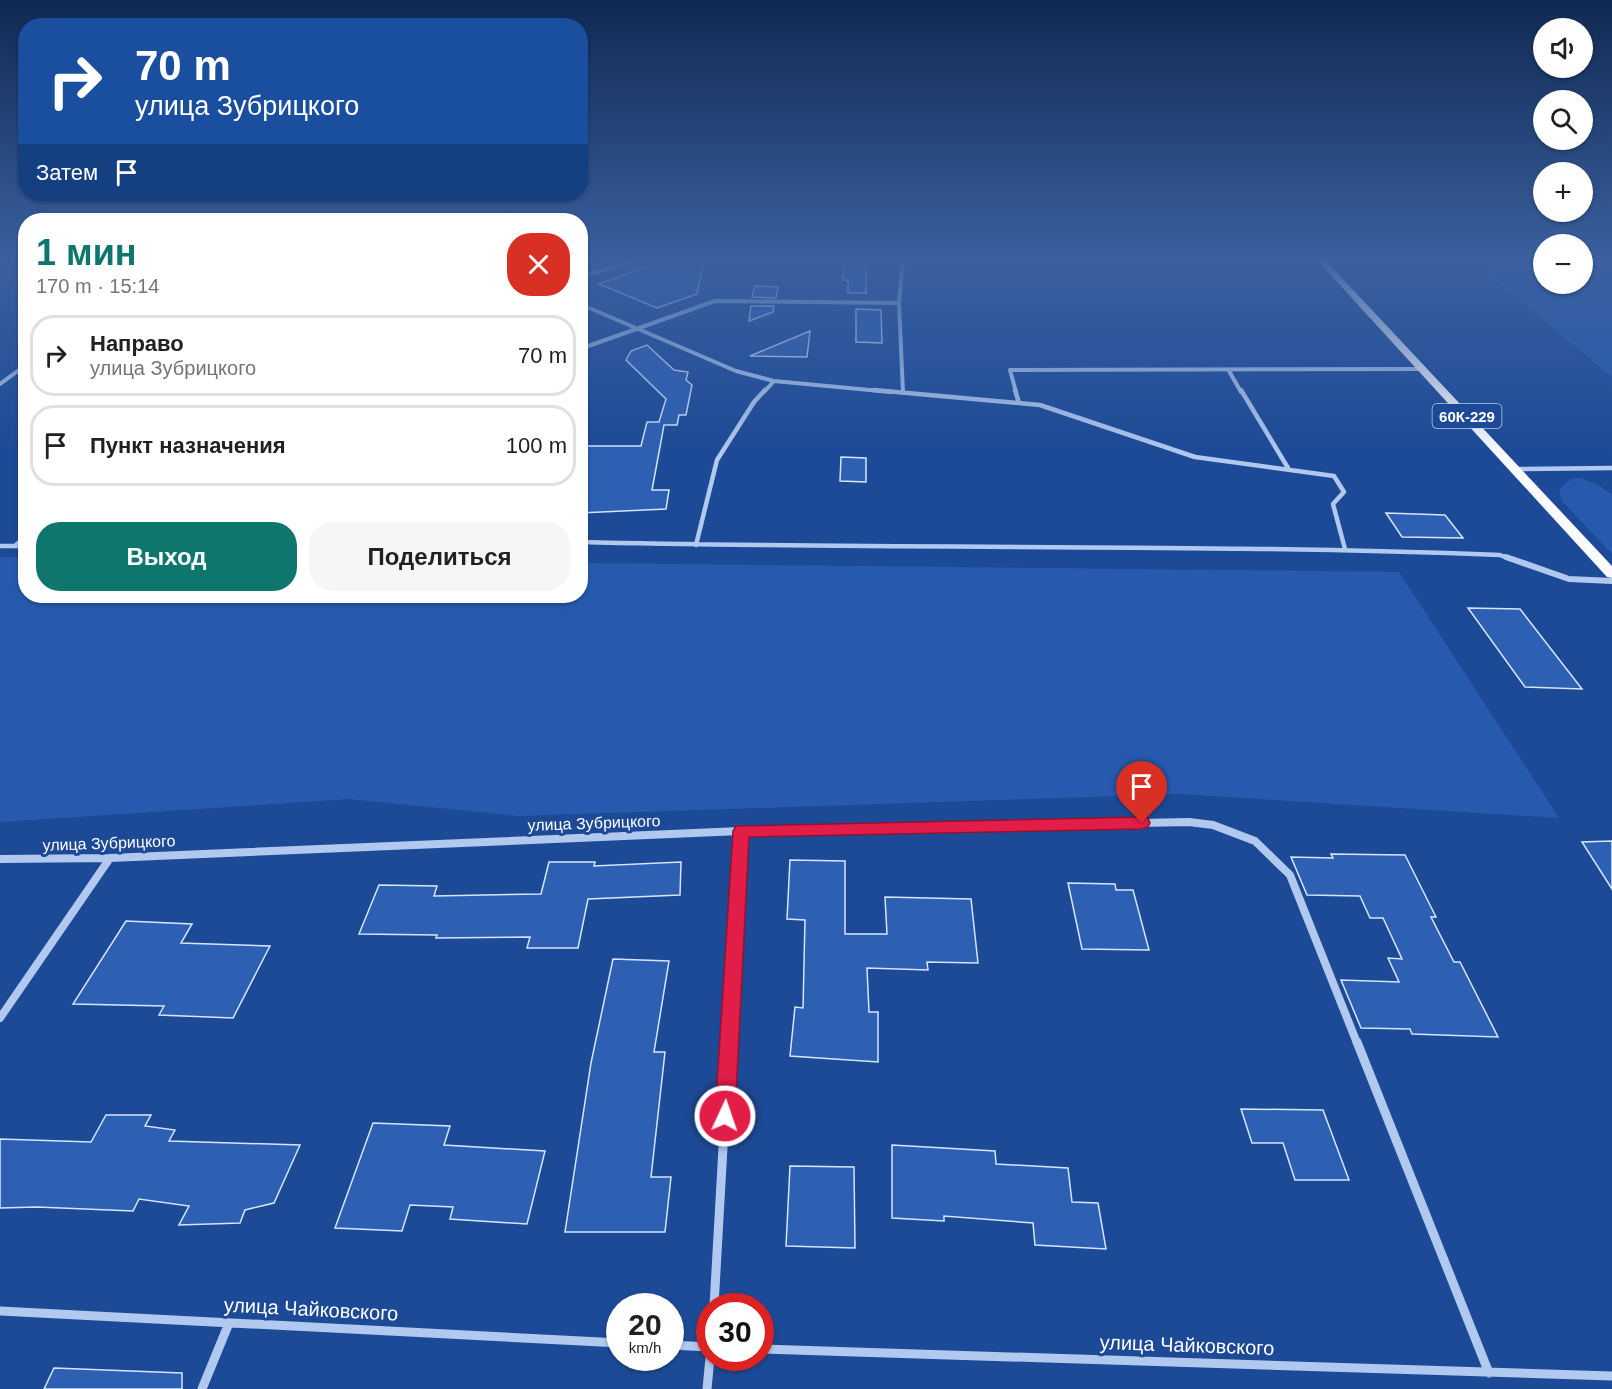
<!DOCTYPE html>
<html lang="ru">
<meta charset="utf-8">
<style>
body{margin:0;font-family:Helvetica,sans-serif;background:#f6f6f6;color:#202124;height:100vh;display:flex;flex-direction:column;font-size:22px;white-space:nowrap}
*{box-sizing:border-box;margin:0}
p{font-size:20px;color:#757577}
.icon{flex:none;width:33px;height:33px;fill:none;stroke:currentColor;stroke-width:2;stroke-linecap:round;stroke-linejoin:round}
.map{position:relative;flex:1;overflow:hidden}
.panel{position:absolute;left:18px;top:213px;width:570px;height:390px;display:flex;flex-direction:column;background:#fff;border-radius:24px;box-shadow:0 2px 4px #0004}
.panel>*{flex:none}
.hud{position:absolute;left:18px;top:18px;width:570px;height:183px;border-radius:24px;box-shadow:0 2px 4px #0004;background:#1a4fa0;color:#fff;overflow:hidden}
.buttons{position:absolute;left:1533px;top:18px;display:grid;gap:12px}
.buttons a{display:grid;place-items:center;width:60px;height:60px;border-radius:50%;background:#fff;box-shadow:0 2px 4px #0004;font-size:30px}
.speed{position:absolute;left:606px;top:1293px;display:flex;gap:12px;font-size:30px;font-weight:700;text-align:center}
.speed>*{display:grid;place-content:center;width:78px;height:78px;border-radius:50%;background:#fff;box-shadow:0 2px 4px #0004;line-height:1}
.speed small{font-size:15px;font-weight:400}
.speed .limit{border:9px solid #d22;background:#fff;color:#111}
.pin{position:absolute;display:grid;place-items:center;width:51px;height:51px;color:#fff;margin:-62px -26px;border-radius:50% 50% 50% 0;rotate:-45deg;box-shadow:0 0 6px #0007}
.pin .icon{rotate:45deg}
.me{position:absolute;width:66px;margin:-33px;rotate:3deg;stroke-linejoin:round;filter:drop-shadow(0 0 4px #0008)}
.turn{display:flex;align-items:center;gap:21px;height:126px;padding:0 18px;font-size:27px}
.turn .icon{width:78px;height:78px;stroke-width:2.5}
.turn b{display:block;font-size:42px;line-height:51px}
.then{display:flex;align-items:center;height:57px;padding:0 18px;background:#0003;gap:12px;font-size:22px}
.round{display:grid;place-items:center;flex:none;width:63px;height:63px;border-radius:24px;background:#f6f6f6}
.headline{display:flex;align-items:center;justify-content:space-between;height:102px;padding:0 18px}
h1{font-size:36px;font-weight:800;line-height:45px;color:#0f766e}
.button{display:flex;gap:12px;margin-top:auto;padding:12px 18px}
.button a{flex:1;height:69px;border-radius:24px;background:#0f766e;color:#fff;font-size:24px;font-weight:800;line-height:69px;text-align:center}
.button a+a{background:#f6f6f6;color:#202124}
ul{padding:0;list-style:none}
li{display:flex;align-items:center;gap:18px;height:81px;margin:0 12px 9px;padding:0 6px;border:3px solid #e0e0e0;border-radius:24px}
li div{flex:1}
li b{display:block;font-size:22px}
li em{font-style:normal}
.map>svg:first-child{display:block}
.green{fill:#275aaf}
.building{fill:#2d5fb3;stroke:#d7e5fb;stroke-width:1.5}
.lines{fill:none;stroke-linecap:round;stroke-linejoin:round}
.street-far4{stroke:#b1c9ef;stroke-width:4}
.street-far3{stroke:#b1c9ef;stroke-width:4.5}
.street-far2{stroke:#b1c9ef;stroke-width:6}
.street-far1{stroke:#b1c9ef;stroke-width:8}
.street{stroke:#b1c9ef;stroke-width:9}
.primary{fill:#f9fbff;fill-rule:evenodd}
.route{fill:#e11d48;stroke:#92132f;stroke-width:1.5}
.labels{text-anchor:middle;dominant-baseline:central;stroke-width:6;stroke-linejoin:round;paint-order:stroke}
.shield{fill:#1d4a96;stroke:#bbc9e0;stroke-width:1.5}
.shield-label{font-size:15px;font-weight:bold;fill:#fff}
.street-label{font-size:16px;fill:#fff;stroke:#1d4a96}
.near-street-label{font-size:20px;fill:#fff;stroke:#1d4a96}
</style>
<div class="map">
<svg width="1612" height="1389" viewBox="0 0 1612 1389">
<rect width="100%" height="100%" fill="#1d4a96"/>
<path class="green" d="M1471,260H1543L1544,284H1582L1583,260H1612V377Z
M1580,478L1600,486L1612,495V554L1562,501L1559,489L1571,479Z
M0,557H25L26,596H580L581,563L1399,572L1559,818L1179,794L519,816L349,799L0,822Z"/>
<path class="building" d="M665,260H704L697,294L657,308L599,284Z
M845,260H866V293H848V280H843Z
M755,286L778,287L776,298L752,297Z
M751,306H774L773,312L749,321Z
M856,309L881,310L882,343L856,342Z
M810,331L807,357L750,356Z
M647,345L674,370L688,372L686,380L692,385L686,415H679L677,425H664L652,490H669L666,509L580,513L587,472H580V446H641L647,422H659L666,399L626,360L631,351Z
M841,457L866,458V482L840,481Z
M1386,513L1445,515L1463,538L1402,537Z
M1468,608L1520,609L1582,689L1525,687Z
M1612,841V889L1582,842Z
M1331,854L1405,855L1436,917H1431L1454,962H1460L1498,1037L1412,1034L1410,1029L1361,1028L1341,980L1399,982L1388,958L1402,959L1383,918H1370L1360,896L1307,895L1291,857L1333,858Z
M790,860L845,861V934H887L885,897L971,899L978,963L927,962L928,970L867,968L869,1012H878V1062L790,1056L795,1007L803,1008L805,920L787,919Z
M549,862H595L594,866L681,862L680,895L588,899L578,948H527L530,937L436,938L437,935L359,934L379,885L437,886L434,896L541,894Z
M1068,883L1115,884L1116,890H1133L1149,950L1082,949Z
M126,921L192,924L181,943L270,946L233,1018L159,1015L164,1006L73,1004Z
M613,959L669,961L654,1052H665L651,1177H671L665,1232H565L591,1063Z
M1241,1109L1323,1110L1349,1180H1295L1283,1143H1252Z
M106,1115H151L145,1126L175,1130L169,1141L300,1145L274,1203L245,1210L240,1223L179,1225L189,1206L139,1199L133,1211L37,1207L0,1208V1139L91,1142Z
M373,1123L450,1126L444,1145L545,1151L527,1224L450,1219L453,1207L410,1205L402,1231L335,1228Z
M892,1145L995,1151L996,1164L1068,1168L1072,1202L1098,1203L1106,1249L1035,1245L1033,1223L944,1216V1221L892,1218Z
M790,1166L854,1167L855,1248L786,1246Z
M54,1368L182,1373V1389H44Z"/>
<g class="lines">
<path class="street-far4" d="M580,277L637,260
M580,304L736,371L774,381L891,392
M580,349L715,301L899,303
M1229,371L1241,392
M0,384L26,365
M764,392L774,381
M903,392L899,303L903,260
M1016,392L1010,370L1423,369"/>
<path class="street-far3" d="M874,390L1040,405L1195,457L1334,476L1344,492L1333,504L1345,549
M1015,390L1019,403
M1241,390L1288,468
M1516,469L1612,468
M580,542C887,550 1193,543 1500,555L1510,559
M696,545L717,460L754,402L765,390
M0,546H26
M15,546L26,536"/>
<path class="street-far2" d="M1506,557L1569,579L1612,581"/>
<path class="street-far1" d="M0,859L110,858L741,831L1189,822L1213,825L1255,841L1290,875L1357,1043
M0,1018L110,858
M729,1043L741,831"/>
<path class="street" d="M1357,1042L1489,1373
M714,1306L729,1042
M0,1311L620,1343
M670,1345L710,1347
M760,1349L1612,1376
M202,1389L229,1323
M707,1389L710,1358"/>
<path class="primary" d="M1317,260H1325L1612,566V578L1607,577Z"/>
</g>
<linearGradient id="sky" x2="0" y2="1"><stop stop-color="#102952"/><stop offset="0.57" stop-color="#3a60a0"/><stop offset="1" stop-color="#3a60a0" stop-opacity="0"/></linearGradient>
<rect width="1612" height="454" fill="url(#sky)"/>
<path class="route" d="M1142,817L1148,818L1150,823L1148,827L1142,829L749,837L735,1116L732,1123L725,1126L718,1123L715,1116L733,831L736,826Z"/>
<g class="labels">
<rect class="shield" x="1432.5" y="404" width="69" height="24" rx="4.5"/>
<g class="shield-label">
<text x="1467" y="416">60К-229</text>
</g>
<g class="street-label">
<text transform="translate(594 823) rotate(-2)">улица Зубрицкого</text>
<text transform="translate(109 843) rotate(-2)">улица Зубрицкого</text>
</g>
<g class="near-street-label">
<text transform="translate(311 1309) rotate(3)">улица Чайковского</text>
<text transform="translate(1187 1345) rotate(2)">улица Чайковского</text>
</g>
</g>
</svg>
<div class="buttons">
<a><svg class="icon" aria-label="sound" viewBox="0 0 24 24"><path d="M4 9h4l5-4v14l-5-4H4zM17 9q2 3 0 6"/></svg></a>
<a><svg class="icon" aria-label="search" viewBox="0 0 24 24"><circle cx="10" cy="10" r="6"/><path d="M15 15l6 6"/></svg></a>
<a>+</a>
<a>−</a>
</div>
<div class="speed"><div>20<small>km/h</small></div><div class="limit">30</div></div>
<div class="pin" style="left:1142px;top:823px;background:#d93025"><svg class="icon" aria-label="arrive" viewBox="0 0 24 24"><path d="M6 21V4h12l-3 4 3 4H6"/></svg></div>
<svg class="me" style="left:725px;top:1116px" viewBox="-20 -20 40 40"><circle r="17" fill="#e11d48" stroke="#fff" stroke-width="3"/><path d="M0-11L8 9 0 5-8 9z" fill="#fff"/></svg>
<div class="hud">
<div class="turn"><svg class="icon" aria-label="right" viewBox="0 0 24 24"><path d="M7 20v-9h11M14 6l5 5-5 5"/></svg><div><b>70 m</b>улица Зубрицкого</div></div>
<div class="then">Затем<svg class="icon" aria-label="arrive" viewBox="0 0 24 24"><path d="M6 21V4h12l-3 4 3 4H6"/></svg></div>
</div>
<section class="panel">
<div class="headline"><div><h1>1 мин</h1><p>170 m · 15:14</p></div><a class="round" style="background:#d93025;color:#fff"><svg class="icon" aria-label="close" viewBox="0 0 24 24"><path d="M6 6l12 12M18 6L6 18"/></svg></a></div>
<ul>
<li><svg class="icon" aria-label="right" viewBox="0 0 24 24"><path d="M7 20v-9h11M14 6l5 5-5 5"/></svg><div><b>Направо</b><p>улица Зубрицкого</p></div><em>70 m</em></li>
<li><svg class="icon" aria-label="arrive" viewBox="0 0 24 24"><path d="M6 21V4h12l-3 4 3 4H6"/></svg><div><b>Пункт назначения</b></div><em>100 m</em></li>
</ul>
<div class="button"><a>Выход</a><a>Поделиться</a></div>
</section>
</div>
